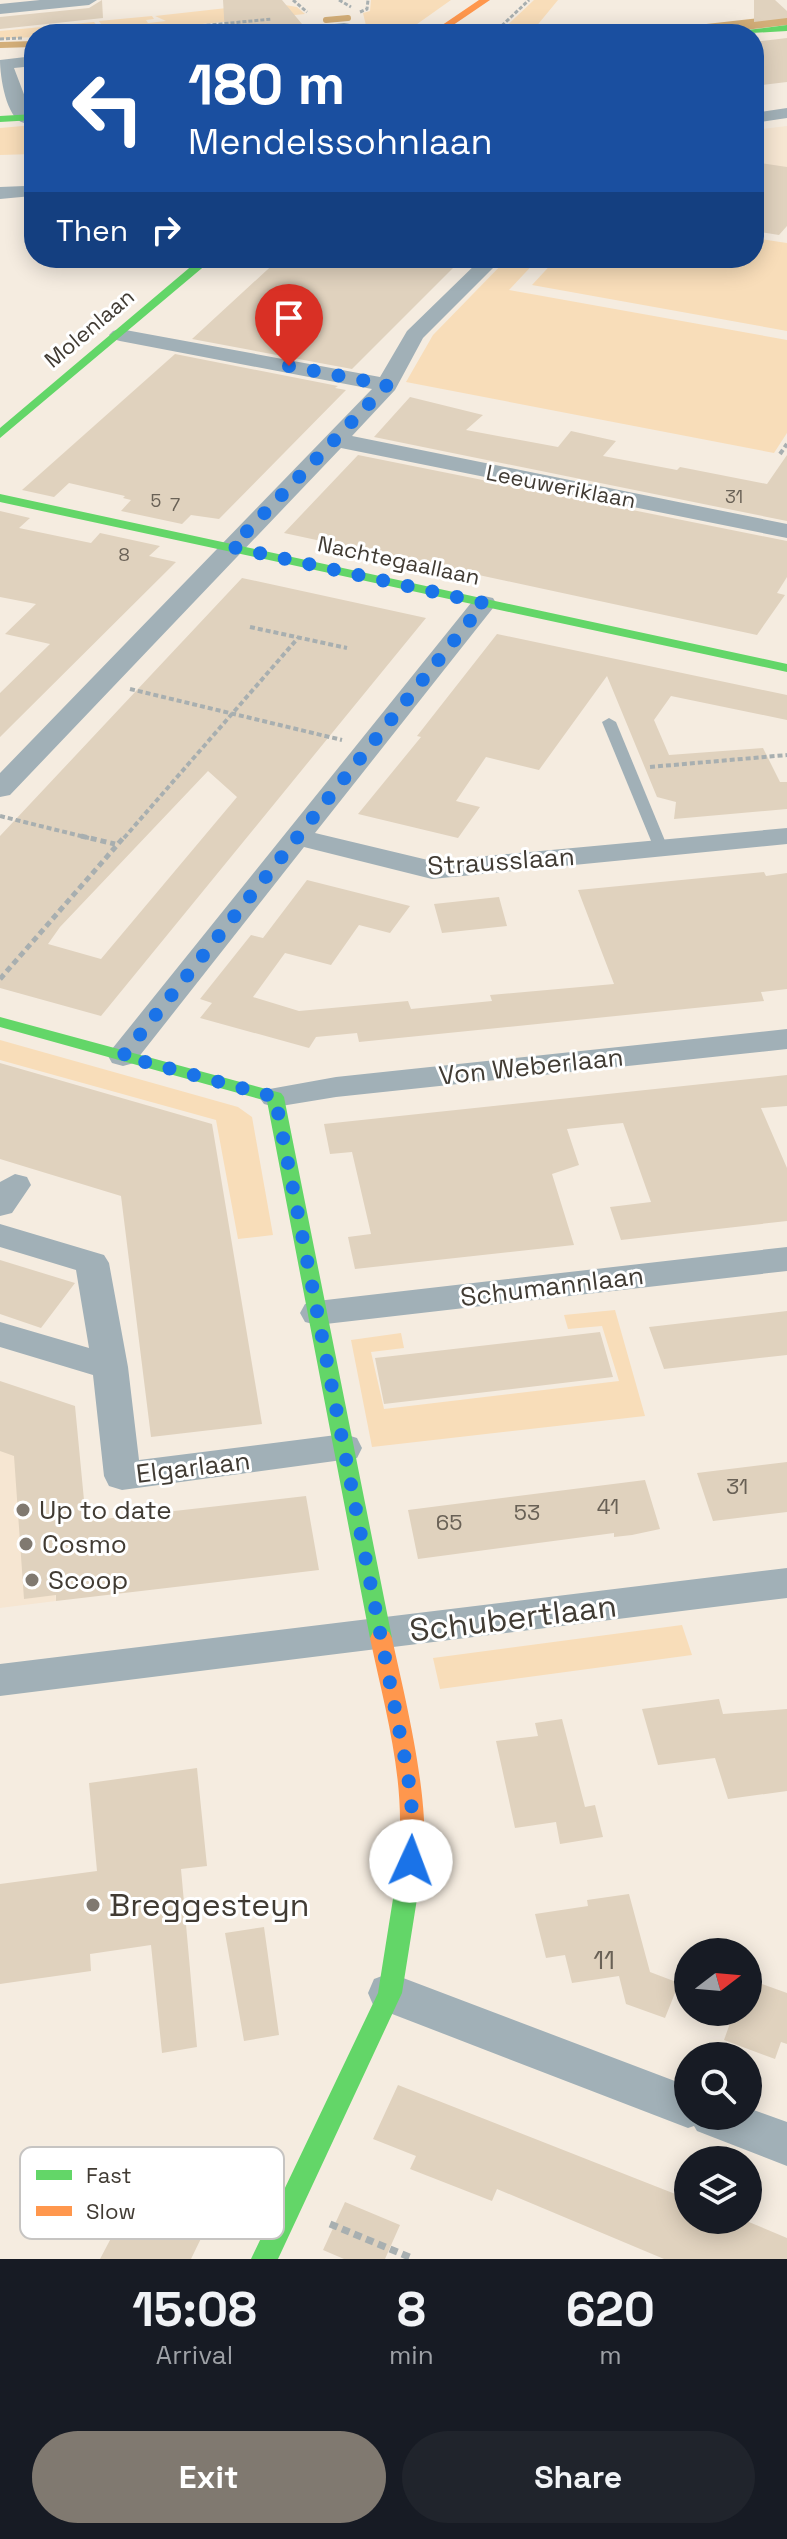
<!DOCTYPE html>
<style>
body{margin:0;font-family:"Space Grotesk",sans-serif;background:#20242c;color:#f1f3f6;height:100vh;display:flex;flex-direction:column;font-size:30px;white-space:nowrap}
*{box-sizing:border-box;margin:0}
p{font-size:26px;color:#9ea1a6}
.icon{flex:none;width:44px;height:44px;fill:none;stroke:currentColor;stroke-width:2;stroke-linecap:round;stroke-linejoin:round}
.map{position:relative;height:2259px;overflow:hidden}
.drawer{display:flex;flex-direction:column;background:#171b24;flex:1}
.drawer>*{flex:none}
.banner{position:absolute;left:24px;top:24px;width:740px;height:244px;border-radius:32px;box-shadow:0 4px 20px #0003;background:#1a4fa0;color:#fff;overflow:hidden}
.needle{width:52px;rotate:74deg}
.controls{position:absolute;left:674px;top:1938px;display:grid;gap:16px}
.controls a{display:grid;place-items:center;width:88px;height:88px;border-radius:50%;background:#171b24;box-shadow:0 4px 20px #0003;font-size:40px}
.pin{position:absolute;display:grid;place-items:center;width:68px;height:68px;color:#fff;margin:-82px -34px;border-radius:50% 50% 50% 0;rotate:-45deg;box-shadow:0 0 8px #0007}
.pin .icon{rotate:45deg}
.me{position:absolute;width:88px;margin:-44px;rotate:2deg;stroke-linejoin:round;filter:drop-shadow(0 0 6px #0008)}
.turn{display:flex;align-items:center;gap:28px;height:168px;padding:0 32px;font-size:36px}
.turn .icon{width:104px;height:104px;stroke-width:2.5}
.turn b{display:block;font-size:56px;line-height:68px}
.then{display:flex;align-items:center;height:76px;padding:0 32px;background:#0003;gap:16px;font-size:30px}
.eta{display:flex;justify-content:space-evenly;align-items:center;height:136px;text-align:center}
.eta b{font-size:48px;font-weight:600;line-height:56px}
.action{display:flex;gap:16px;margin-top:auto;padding:16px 32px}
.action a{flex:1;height:92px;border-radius:48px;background:#807970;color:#fff;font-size:32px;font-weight:600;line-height:92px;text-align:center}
.action a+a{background:#20242c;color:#f1f3f6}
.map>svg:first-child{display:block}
.built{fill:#f6e6d2}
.green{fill:#f8ddb9}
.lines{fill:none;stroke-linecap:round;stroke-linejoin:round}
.stream{stroke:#d3ae78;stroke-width:6}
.canal{fill:#d3ae78;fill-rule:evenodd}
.building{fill:#e0d2be;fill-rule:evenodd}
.path-far3{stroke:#a8afb0;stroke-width:3;stroke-dasharray:4 2;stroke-linecap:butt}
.path-far2{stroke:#a8afb0;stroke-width:4;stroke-dasharray:5 3;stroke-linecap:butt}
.path-far1{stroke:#a8afb0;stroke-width:5;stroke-dasharray:6 4;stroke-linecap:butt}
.path{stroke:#a8afb0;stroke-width:7;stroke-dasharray:8 5;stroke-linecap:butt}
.lane{fill:#a1b0b7;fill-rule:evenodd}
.street{fill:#a1b0b7;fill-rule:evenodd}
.fast{fill:#63d668;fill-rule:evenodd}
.slow{fill:#ff974d;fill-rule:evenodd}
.route{stroke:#1a73e8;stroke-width:14;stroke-dasharray:0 25.2}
.poi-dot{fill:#807970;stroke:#fff;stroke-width:3}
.labels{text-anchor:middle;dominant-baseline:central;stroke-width:6;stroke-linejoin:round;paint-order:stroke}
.far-number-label{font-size:18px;fill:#696156}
.far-street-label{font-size:22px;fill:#413b33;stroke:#fff}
.number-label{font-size:22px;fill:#696156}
.street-label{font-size:26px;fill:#413b33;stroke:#fff}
.poi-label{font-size:26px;fill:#413b33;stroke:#fff;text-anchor:start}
.near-number-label{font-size:26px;fill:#696156}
.near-street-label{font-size:32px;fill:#413b33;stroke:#fff}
.near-poi-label{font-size:32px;fill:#413b33;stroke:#fff;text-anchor:start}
.key{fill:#fff;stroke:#c6c4c2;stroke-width:2}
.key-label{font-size:22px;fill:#413b33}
</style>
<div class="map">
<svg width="787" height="2259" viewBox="0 0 787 2259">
<rect width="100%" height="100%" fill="#f5ece0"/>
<path class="built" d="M787,126V222L754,217V130Z
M0,1424L42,1438L56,1601L0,1608Z"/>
<path class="green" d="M371,0H451L403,34H368L363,13L370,11Z
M534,0H558L530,34H498Z
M273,3L297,7L305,14L100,34H34V37L0,39V31L94,22L99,28L103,27L99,21L152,16L154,19L146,20L148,23L166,21L155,16Z
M34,125V135L28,136L34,154L0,155V128Z
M754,238L787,243V331L532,285L557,258H754Z
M508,258H539L509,290L787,340V433L774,453L406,382L433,335Z
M0,1040L238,1107L252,1117L273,1235L238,1239L216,1120L0,1060Z
M615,1310L645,1416L372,1447L351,1340L401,1333L404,1348L371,1352L384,1409L619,1381L602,1326L568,1329L564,1315Z
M682,1625L692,1655L440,1689L433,1658Z"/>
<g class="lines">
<path class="stream" d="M326,20L348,18
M184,34L238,29
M0,45L34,44"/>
<path class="canal" d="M787,15V25L710,34H653L662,29Z"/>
</g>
<path class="building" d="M102,0L103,18L0,29V17L89,8Z
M223,0H282L302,24L286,26L277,34H225Z
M754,0H775L787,11V18L754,22Z
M787,38V82L754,86V42Z
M754,162L787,167V226L779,235L754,231Z
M280,258H463L352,369L192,339Z
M175,354L338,386L335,388L346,390L219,519L191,515L182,524L121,511L131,500L123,498L125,496L69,483L54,497L22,490Z
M410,397L483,415L466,430L558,447L571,431L616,441L603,456L677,470L680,467L767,484L787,455V521L374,437Z
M358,455L787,541V577L777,593L785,595L757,635L284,533Z
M0,511L30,518L19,528L91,543L100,533L160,546L149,556L176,562L0,737V693L50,644L5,634L36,604L0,597Z
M242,578L426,618L101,1016L0,988V836ZM208,771L237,797L101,959L48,944L60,927Z
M497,634L787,695V720L671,696L654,720L669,755L763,748L780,782H787V809L674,819L676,802L657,797L607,676L539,770L486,757L456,801L480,807L458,838L358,814L421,737L417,736Z
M764,872L766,876L787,873V989L761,992L764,1001L359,1042L357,1033L316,1037L309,1048L200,1018L212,1003L200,999L251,935L263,938L307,880L410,906L390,933L359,925L331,965L285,953L253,997L299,1011L408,1001L411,1009L492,1001L490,995L614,984L578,890Z
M499,897L507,926L442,933L434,904Z
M0,1063L212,1124L262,1424L151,1437L121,1196L0,1159Z
M787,1075V1106L761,1108L787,1168V1221L621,1240L610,1207L651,1202L623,1123L602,1125L567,1129L579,1165L552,1174L574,1245L355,1269L348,1237L371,1234L352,1152L330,1154L324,1124Z
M0,1260L75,1283L41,1328L0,1314Z
M787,1311V1355L664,1369L649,1327Z
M600,1332L613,1377L384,1404L375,1358Z
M0,1381L75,1406L86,1521L306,1496L319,1570L56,1601V1595L24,1599L14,1456L0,1451Z
M787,1462V1512L713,1521L697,1473Z
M645,1480L660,1529L632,1535L614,1537V1533L418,1559L408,1510Z
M719,1699L723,1714L787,1709V1791L728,1799L715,1758L658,1765L642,1709Z
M562,1719L585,1807L595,1805L603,1837L560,1844L556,1822L515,1828L496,1741L538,1736L535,1723Z
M197,1768L207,1866L181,1869L197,2047L162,2053L151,1945L90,1954L91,1971L0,1984V1884L97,1871L89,1783Z
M629,1894L650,1972L679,1983L665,2018L626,2004L619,1976L572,1983L565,1955L546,1958L535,1914L588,1906L587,1900Z
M264,1927L279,2035L244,2041L225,1933Z
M748,1979L787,1993V2044L781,2042L775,2059L724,2040L734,2012H748Z
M398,2085L688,2199V2220H744L787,2238V2259H664L497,2189L492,2201L410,2169L416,2156L373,2139Z
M137,2189L210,2220L191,2259H100Z
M345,2202L400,2225L385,2259H344L323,2250Z"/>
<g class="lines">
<path class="path-far3" d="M293,0L307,12
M339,0L351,7
M360,12L367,9L368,0
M117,34L272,19
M493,34L529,0
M0,39L23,38"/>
<path class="path-far2" d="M780,454L787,444
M250,627L347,648
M130,689L342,740
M650,767L787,755
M0,816L89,838
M124,838L298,638"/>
<path class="path-far1" d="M81,836L115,844
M0,979L125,836"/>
<path class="path" d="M330,2224L414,2259"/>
<path class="lane" d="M609,718L616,722L668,848L666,851H656L654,848L602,722Z"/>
<path class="street" d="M40,0H97L89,5L0,14V4Z
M344,23L350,24V32L280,34L288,29Z
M34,56V66L14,68L33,118L24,123C6,119 0,76 0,60Z
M787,108V118L754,123V113Z
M25,186L32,188V196L0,199V187Z
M482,258H503L423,338L395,390L352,436L787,524V538L341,448L10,795L0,797V773L372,389L120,341L113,339L109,335L113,331L120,329L380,377L407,331Z
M484,596L493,598L496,603L493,608L315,833L432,861L787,828V844L432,879L304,847L134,1063L123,1066L112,1063L108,1056L112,1049L475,598Z
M787,1029V1049L336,1097L275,1107L264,1104L259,1097L264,1090L336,1077Z
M15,1174L27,1177L31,1185L12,1213L0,1216V1182Z
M0,1224L104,1255L109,1263L128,1367L139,1460L344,1434L357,1438L362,1448L357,1458L122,1490L109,1486L104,1476L93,1375L0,1347V1322L89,1348L76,1270L0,1247Z
M787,1247V1271L317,1325L305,1322L300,1313L305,1304L317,1301Z
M787,1568V1598L0,1696V1664Z
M390,1973L688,2086V2116H748V2108L787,2122V2166L697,2131L694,2126L688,2128L374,2007L368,1993L374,1979Z"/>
<path class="fast" d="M787,25V31L734,34L739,31Z
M34,114V120L0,122V116Z
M201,258H214L0,438V428Z
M0,494L787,664V672L0,502Z
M0,1017L281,1093L284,1097L392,1638L389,1644L381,1647L373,1644L370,1638L267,1101L0,1027Z
M408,1870L416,1873L420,1880L402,1993L278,2259H251L378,1993L396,1880L400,1873Z"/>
<path class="slow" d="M479,0H490L440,34H429Z
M381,1629L389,1632L392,1638C404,1695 441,1836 416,1887L408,1890L400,1887C392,1872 400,1844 400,1827C401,1763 383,1700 370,1638L373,1632Z"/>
</g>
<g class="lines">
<path class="route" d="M289,366L387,385L232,547L484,603L123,1056L275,1097L408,1775L413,1820L411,1861"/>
</g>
<g class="poi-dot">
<circle cx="23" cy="1510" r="8"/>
<circle cx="26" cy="1544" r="8"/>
<circle cx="32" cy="1580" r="8"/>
<circle cx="93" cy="1905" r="8"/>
</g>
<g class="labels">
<g class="far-number-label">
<text x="734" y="496">31</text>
<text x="156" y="500">5</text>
<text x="175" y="504">7</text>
<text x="124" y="554">8</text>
</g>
<g class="far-street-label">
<text transform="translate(89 328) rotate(-40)">Molenlaan</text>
<text transform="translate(561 486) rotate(11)">Leeuweriklaan</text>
<text transform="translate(399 560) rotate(12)">Nachtegaallaan</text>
</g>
<g class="number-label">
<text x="737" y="1486">31</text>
<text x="608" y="1506">41</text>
<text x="527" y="1512">53</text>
<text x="449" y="1522">65</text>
</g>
<g class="street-label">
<text transform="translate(501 861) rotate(-4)">Strausslaan</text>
<text transform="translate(531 1066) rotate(-6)">Von Weberlaan</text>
<text transform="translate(552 1286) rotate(-7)">Schumannlaan</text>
<text transform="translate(193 1467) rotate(-7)">Elgarlaan</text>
</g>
<g class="poi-label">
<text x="39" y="1510">Up to date</text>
<text x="42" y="1544">Cosmo</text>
<text x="48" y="1580">Scoop</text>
</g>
<g class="near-number-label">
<text x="604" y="1960">11</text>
</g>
<g class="near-street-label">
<text transform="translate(513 1618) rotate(-7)">Schubertlaan</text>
</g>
<g class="near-poi-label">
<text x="109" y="1905">Breggesteyn</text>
</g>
</g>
<rect x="20" y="2147" width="264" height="92" rx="12" class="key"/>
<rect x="36" y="2170" width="36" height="10" fill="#63d668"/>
<rect x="36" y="2206" width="36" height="10" fill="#ff974d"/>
<g class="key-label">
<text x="86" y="2183">Fast</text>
<text x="86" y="2219">Slow</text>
</g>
</svg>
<div class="controls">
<a><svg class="needle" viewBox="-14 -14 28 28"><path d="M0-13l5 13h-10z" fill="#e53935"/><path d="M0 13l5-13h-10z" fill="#9ea1a6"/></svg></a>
<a><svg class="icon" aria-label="search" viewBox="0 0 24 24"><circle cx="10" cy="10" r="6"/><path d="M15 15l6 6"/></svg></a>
<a><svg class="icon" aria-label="layers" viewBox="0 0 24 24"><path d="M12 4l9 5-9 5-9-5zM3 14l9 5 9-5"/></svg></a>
</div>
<div class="pin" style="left:289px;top:366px;background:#d93025"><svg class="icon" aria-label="arrive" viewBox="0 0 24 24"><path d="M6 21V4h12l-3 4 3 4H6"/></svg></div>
<svg class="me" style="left:411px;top:1861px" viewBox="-20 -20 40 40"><circle r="19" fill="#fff"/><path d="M0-13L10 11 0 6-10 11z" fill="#1a73e8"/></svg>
<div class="banner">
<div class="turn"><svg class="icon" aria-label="left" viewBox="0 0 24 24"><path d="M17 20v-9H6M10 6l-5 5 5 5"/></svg><div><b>180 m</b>Mendelssohnlaan</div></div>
<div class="then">Then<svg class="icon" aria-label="right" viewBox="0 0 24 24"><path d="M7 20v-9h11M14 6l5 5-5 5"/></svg></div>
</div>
</div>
<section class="drawer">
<div class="eta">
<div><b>15:08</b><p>Arrival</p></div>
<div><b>8</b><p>min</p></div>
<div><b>620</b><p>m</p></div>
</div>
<div class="action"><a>Exit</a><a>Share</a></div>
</section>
